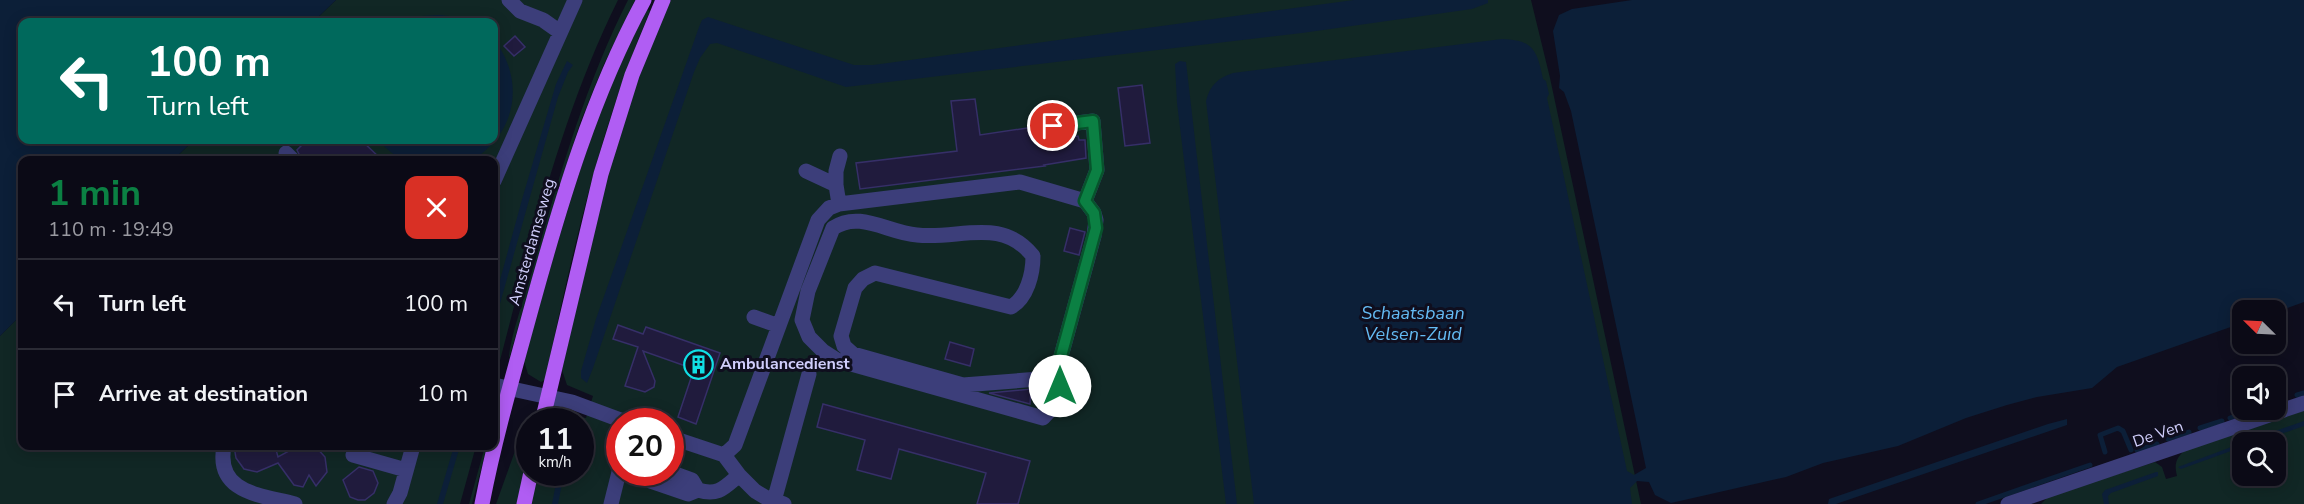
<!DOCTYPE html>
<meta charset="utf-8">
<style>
body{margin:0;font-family:"Nunito Sans",sans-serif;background:#14131f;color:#f1f3f6;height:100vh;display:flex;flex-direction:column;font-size:22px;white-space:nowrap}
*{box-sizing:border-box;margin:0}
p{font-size:20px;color:#9a9aa1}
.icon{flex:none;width:33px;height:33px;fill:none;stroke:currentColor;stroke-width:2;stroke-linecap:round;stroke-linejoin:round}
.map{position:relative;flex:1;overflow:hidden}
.details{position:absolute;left:18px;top:156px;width:480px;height:294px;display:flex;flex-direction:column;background:#0b0a16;border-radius:12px;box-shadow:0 3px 15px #0003,0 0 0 2px #2b2b35}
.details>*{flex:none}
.top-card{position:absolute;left:18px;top:18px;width:480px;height:126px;border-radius:12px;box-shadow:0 3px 15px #0003,0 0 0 2px #2b2b35;background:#00695c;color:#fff;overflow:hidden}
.needle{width:39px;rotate:294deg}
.fabs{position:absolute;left:2232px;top:300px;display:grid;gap:12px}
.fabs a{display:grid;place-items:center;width:54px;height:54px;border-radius:12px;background:#0b0a16;box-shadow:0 3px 15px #0003,0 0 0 2px #2b2b35;font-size:30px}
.speed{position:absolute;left:516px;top:408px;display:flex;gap:12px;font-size:30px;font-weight:700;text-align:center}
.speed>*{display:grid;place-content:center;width:78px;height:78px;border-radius:50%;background:#0b0a16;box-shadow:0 3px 15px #0003,0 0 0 2px #2b2b35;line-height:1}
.speed small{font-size:15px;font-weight:400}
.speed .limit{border:9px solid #d22;background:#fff;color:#111}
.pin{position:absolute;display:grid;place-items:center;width:51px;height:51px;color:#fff;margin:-26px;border:3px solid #fff;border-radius:50%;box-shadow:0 2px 6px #0007}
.me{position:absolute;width:66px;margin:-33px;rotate:0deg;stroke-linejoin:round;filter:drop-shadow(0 0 4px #0008)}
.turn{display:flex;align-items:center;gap:21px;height:126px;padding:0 30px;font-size:27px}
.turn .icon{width:78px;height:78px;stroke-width:2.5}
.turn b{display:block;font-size:42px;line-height:51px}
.round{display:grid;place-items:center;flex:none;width:63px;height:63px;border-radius:12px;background:#14131f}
.overview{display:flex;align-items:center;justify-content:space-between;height:102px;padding:0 30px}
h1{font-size:36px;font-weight:700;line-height:45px;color:#0b8043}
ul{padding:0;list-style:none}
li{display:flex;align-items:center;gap:18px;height:90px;padding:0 30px;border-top:2px solid #2b2b35}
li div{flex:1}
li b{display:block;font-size:22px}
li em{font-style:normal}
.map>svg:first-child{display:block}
.green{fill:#112725;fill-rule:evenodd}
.water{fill:#0c1f38}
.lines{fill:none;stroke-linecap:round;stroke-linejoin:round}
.stream{stroke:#0c1f38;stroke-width:5}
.building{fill:#201b3d;stroke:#362f68;stroke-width:1.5}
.minor{stroke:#3c3e7a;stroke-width:15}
.major{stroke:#b05df3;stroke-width:15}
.route-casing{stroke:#07532c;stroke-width:15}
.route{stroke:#0b8043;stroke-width:10}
.labels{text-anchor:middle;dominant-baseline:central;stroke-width:6;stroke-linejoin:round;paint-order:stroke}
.street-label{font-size:16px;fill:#d0cefb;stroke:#0f0e1e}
.poi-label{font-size:16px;font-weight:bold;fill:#d0cefb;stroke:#0f0e1e;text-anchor:start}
.water-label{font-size:18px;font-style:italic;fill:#64bbf4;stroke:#0f0e1e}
</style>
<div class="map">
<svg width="2304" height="504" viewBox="0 0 2304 504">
<rect width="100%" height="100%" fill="#0f0e1e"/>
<path class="green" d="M336,0H618C560,117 530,246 497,372L494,373V160H173L194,140H494V22H313Z
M628,0H635L604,64L580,123L548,223L509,359C509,340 526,293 532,271C559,178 584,87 628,0Z
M670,0H1531L1550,78L1641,504H531L537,473L580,472V422L559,421L573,416L586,418L593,396L567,385L562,370L601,195L641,67ZM620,422H670V472H620Z
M646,9L650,11C599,129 572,254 545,380L541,382L528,374L524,361C550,268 576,174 611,84C621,59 634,34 646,9Z
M22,314V446H476L460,504H0V336Z
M2304,409V504H2041L2049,496L2155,462L2162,467L2166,479L2177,476C2174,464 2176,458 2185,450ZM2242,442H2276V476H2242Z
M535,412L537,413V421L530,422L529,455L518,504H496L524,426Z
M485,446H487L472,504H469Z"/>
<path class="water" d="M0,0H336L313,22H22V140H194L173,160H22V314L0,336Z
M1354,0H1488V3L1472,9L1302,33L846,87L717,43L710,44L700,58L694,72L593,368L587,383L581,378V371L596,319L699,27L702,20L708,17L854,65H873Z
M1632,0H2304V302L2276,312L2242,310V323L2117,367L2092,388L2037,397L2007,405L1966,418L1898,446L1823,463L1786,477L1671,503L1655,495L1649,482L1637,481L1630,488L1632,504H1254L1206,101C1210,85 1218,78 1233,73L1502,39C1533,40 1537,50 1543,79L1546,81L1549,94L1547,98L1627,471L1634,475L1646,468L1571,111L1564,92L1559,88L1560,76L1553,31L1559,15L1572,9Z
M440,15L457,17L470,22H404L422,16Z
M494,40C519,71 520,115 491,145C486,150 477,159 469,160C458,163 443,160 432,160C405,160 399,162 379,141L377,140H494Z
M567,61L573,65L568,72L558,97L494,325V302L523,196L556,84Z
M1180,61L1186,62L1237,504H1226L1177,103L1175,64Z
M2067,419V425L1836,504H1828L1829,499L2048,424Z
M2304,421V426L2257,442H2244Z
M2242,443V447L2181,469L2178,467Z
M454,446H460L443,504H437Z
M2156,472H2158V476L2111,493L2108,496L2109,504H2104L2102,494L2105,490Z
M558,473H564L558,504H552Z"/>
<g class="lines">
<path class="stream" d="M2297,395L2304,393
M2276,403L2282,401
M2230,418L2251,411
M2200,428L2222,421
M2168,439L2189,432
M2137,450L2157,444
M2105,452L2100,435L2118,428L2123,431L2131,450
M1978,504L2090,465"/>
</g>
<path class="building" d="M515,36L525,47L514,56L504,46Z
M1142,85L1150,143L1125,146L1118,88Z
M975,99L980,135L1027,128L1034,130L1044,141L1078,136L1079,140H1085L1086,158L1044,165L1045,166L860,189L856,163L957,151L951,101Z
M307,140H361L382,160H302L297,150Z
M1070,228L1085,232L1079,255L1064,251Z
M618,325L643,334L646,327L720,353L696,424L678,417L694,369L643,351L655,381L654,387L645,392L625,386L638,347L613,339Z
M950,342L974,349L970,366L945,359Z
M1031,389L1030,404L989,393Z
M823,404L1030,461L1018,504H977L986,473L899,449L891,479L857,470L865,440L817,427Z
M234,446H275L278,457L298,446H315L325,457L327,472L316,486L309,475L303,487L294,485L278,463L257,472L244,469L236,458Z
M359,467L373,471L378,483L374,493L365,500H358L350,497L343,480Z"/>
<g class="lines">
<path class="minor" d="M509,0L520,11L543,20L560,32
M1053,126L1093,121L1097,170L1085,201
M286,153L293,160
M806,171L836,185L839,204
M494,181L575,0
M836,185V171L840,156
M754,317L779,326
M494,385L572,402L626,422
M670,437L724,455L739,475L755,491L765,497L784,504
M224,446C215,493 261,495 295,504
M353,455L406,470
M724,455L735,445L818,220L829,208L839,204L1020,182L1085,201L1094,213L1096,220L1094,236L1060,360L1053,370L1039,379L963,385L853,354L844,346L841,336L855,288L863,279L875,273L1011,307C1027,298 1033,274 1033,256C1001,216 959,240 917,235C888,233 860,210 833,228L808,291L802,320L809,337L823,351L837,360L1043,418L1055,405L1065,368L1060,360
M644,472L650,481L688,494L698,490C718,496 724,488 739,475
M670,472L692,480L698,490
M774,501L809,374
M394,504L400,493L413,446
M611,504L620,468
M2008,504L2304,403"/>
<path class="major" d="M542,422L601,174L632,75L663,0
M482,504C495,437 514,372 532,306C561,201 592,96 644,0
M524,504L531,472"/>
</g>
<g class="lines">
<defs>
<path id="route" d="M1053,126L1093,121L1097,170L1085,201L1094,213L1096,228L1060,360L1065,368L1060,386"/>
</defs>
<use href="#route" class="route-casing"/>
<use href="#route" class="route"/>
</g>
<defs>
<symbol id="building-ring" viewBox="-11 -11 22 22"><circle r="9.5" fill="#0f0e1e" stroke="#11dfe5" stroke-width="1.5"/><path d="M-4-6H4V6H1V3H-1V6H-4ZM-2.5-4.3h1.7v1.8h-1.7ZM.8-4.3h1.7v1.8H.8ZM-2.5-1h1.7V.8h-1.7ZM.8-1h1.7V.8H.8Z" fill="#11dfe5"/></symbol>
</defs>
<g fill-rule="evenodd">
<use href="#building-ring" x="682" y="348" width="33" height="33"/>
</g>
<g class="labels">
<g class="street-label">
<text transform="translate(532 242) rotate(-74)">Amsterdamseweg</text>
<text transform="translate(2158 434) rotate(-19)">De Ven</text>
</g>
<g class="poi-label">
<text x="720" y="364">Ambulancedienst</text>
</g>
<g class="water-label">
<text x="1413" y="313">Schaatsbaan<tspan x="1413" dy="21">Velsen-Zuid</tspan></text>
</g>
</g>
</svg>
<div class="fabs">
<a><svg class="needle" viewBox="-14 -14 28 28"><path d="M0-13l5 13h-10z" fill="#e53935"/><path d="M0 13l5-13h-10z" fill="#9a9aa1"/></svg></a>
<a><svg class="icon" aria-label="sound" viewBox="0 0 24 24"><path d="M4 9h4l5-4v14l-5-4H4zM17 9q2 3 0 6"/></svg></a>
<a><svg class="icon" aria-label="search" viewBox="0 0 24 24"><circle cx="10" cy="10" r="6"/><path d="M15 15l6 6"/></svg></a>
</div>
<div class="speed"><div>11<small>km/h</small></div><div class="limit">20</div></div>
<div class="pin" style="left:1053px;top:126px;background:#d93025"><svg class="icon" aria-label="arrive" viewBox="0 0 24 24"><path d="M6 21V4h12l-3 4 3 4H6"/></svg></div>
<svg class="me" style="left:1060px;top:386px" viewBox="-20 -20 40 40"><circle r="19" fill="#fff"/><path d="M0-13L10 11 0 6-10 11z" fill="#0b8043"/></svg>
<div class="top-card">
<div class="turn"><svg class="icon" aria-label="left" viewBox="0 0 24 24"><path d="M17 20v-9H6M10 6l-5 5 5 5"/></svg><div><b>100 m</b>Turn left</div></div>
</div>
<section class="details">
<div class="overview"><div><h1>1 min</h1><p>110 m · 19:49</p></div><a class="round" style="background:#d93025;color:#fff"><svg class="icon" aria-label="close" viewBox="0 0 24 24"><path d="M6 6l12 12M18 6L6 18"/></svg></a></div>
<ul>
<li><svg class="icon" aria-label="left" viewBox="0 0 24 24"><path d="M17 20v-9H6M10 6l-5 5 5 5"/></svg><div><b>Turn left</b></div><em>100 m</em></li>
<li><svg class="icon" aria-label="arrive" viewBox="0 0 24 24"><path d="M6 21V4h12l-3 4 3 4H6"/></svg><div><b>Arrive at destination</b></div><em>10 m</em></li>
</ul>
</section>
</div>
